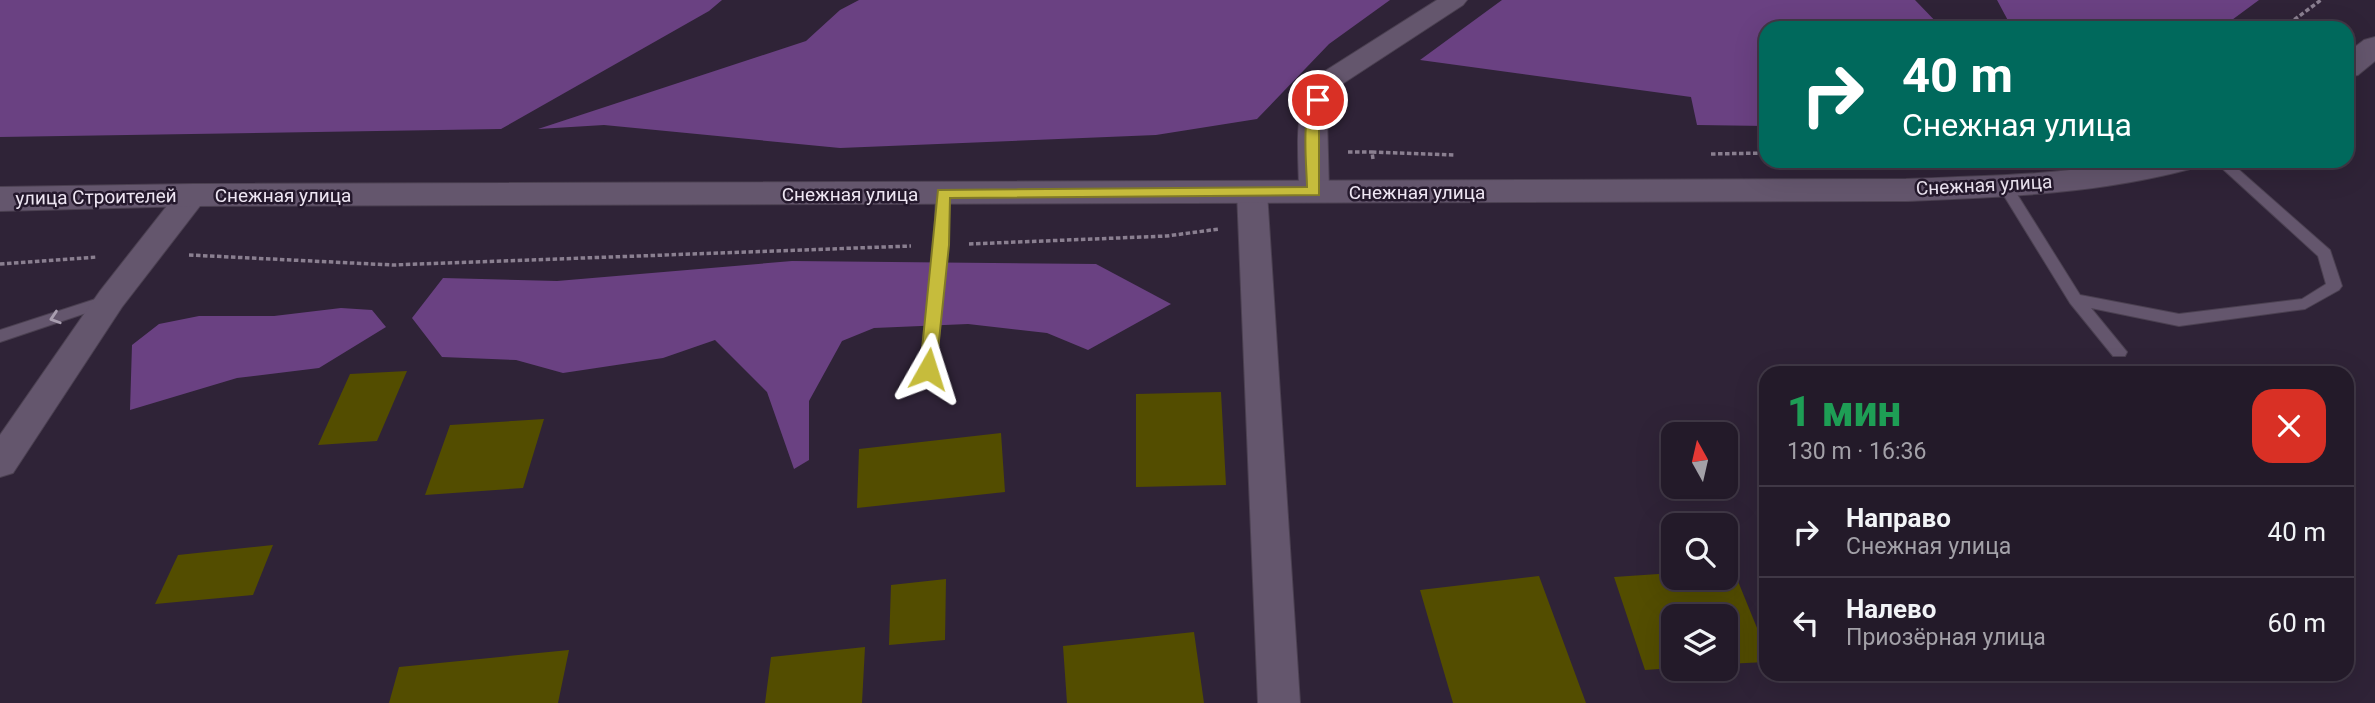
<!DOCTYPE html>
<html lang="ru">
<meta charset="utf-8">
<style>
body{margin:0;font-family:Roboto,sans-serif;background:#2b2331;color:#f1f3f6;height:100vh;display:flex;flex-direction:column;font-size:26px;white-space:nowrap}
*{box-sizing:border-box;margin:0}
p{font-size:23px;color:#a3a1a8}
.icon{flex:none;width:38px;height:38px;fill:none;stroke:currentColor;stroke-width:2;stroke-linecap:round;stroke-linejoin:round}
.map{position:relative;flex:1;overflow:hidden}
.side{position:absolute;left:1759px;top:366px;width:595px;height:315px;display:flex;flex-direction:column;background:#231a29;border-radius:21px;box-shadow:0 7px 28px #0002,0 0 0 2px #403846}
.side>*{flex:none}
.guide{position:absolute;left:1759px;top:21px;width:595px;height:147px;border-radius:21px;box-shadow:0 7px 28px #0002,0 0 0 2px #403846;background:#00695c;color:#fff;overflow:hidden}
.needle{width:46px;rotate:352deg}
.controls{position:absolute;left:1661px;top:422px;display:grid;gap:14px}
.controls a{display:grid;place-items:center;width:77px;height:77px;border-radius:14px;background:#231a29;box-shadow:0 7px 28px #0002,0 0 0 2px #403846;font-size:35px}
.pin{position:absolute;display:grid;place-items:center;width:60px;height:60px;color:#fff;margin:-30px;border:4px solid #fff;border-radius:50%;box-shadow:0 2px 7px #0007}
.me{position:absolute;width:77px;margin:-38px;rotate:6deg;stroke-linejoin:round;filter:drop-shadow(0 0 5px #0008)}
.turn{display:flex;align-items:center;gap:24px;height:147px;padding:0 28px;font-size:32px}
.turn .icon{width:91px;height:91px;stroke-width:2.5}
.turn b{display:block;font-size:49px;line-height:60px}
.round{display:grid;place-items:center;flex:none;width:74px;height:74px;border-radius:21px;background:#2b2331}
.overview{display:flex;align-items:center;justify-content:space-between;height:119px;padding:0 28px}
h1{font-size:42px;font-weight:800;line-height:52px;color:#1e9e55}
ul{padding:0;list-style:none}
li{display:flex;align-items:center;gap:21px;height:91px;padding:0 28px;border-top:2px solid #403846}
li div{flex:1}
li b{display:block;font-size:26px}
li em{font-style:normal}
.map>svg:first-child{display:block}
.forest{fill:#6a4182}
.building{fill:#534d00}
.lines{fill:none;stroke-linecap:round;stroke-linejoin:round}
.lane-casing{stroke:#4b4051;stroke-width:2}
.street-casing{stroke:#4b4051;stroke-width:2}
.secondary-casing{stroke:#4b4051;stroke-width:2}
.path{stroke:#8a7f90;stroke-width:3.5;stroke-dasharray:4.5 2.5;stroke-linecap:butt}
.lane{fill:#64566d;fill-rule:evenodd}
.street{fill:#64566d;fill-rule:evenodd}
.secondary{fill:#64566d;fill-rule:evenodd}
.oneway{stroke:#a99eb0}
.route{fill:#c6bc3c;stroke:#817a27;stroke-width:2}
.labels{text-anchor:middle;dominant-baseline:central;stroke-width:5;stroke-linejoin:round;paint-order:stroke}
.street-label{font-size:19px;fill:#eee6f3;stroke:#25192d}
</style>
<div class="map">
<svg width="2375" height="703" viewBox="0 0 2375 703">
<rect width="100%" height="100%" fill="#2f2337"/>
<path class="forest" d="M0,0H722L709,11L501,129L0,137Z
M859,0H1390L1329,44L1257,119L1156,135L840,148L604,125L538,129L806,41L840,10Z
M1502,0H1915L1942,28H1766V126L1697,125L1691,97L1420,60Z
M1997,0H2259L2221,28H2012Z
M792,261L1096,264L1171,304L1088,350L1047,333L968,324L874,328L842,341L809,401V460L794,469L767,392L715,340L663,358L563,373L516,360L442,357L412,318L443,278L557,281Z
M341,308L372,310L386,327L319,368L237,378L130,410L132,345L159,324L199,316H274Z"/>
<path class="building" d="M407,371L377,441L318,445L350,374Z
M1221,392L1226,485L1136,487V394Z
M544,419L523,488L425,495L450,425Z
M1001,433L1005,492L857,508L859,449Z
M273,545L253,595L155,604L178,555Z
M1726,569H1733L1766,650V662L1726,664V616H1673V668L1645,670L1614,577L1673,573V578H1726Z
M1539,576L1586,703H1453L1420,590Z
M946,579L945,640L889,645L891,585Z
M1194,632L1204,703H1067L1063,646Z
M865,647L862,703H765L771,657Z
M569,650L558,703H389L399,667Z"/>
<g class="lines">
<defs>
<path id="lane" d="M2214,161H2229L2330,250L2342,286L2339,290L2305,309L2179,326L2091,308L2127,352L2125,356H2113L2070,303L1998,186L2000,183H2010L2080,295L2179,314L2302,299L2326,284L2318,256Z
M943,189L950,194L948,245L936,369L934,373H922L920,369L934,245L936,194Z
M108,295L116,300L113,304L0,342V330Z"/>
<path id="street" d="M1437,0H1467L1463,5L1336,88L1327,117L1329,191L1324,198L1314,201L1304,198L1299,191C1299,154 1292,110 1314,78Z
M1252,182L1262,185L1267,192L1300,703H1258L1237,192L1242,185Z
M192,185L203,188L207,195L203,202L122,307L13,473L0,477V435L100,291L181,188Z"/>
<path id="secondary" d="M2375,37V61L2358,75L2347,77V53L2364,40Z
M2127,161H2195L2190,169C2097,194 2002,197 1906,201L192,206L0,211V187L192,184L1906,179C1979,176 2055,176 2127,161Z"/>
</defs>
<use href="#lane" class="lane-casing"/>
<use href="#street" class="street-casing"/>
<use href="#secondary" class="secondary-casing"/>
<path class="path" d="M2283,28L2321,0
M1348,152H1372
M1711,154L1766,153
M1373,159L1372,152L1454,155
M969,244L1167,236L1219,229
M189,255L393,265L911,246
M0,264L97,257"/>
<use href="#lane" class="lane"/>
<use href="#street" class="street"/>
<use href="#secondary" class="secondary"/>
</g>
<defs><path id="oneway-chevron" d="M-2-3.5L2.5 0L-2 3.5" fill="none" stroke-width="1.6" stroke-linecap="round" stroke-linejoin="round" transform="scale(1.75)"/></defs>
<use class="oneway" href="#oneway-chevron" transform="translate(55 318) rotate(162)"/>
<path class="route" d="M1318,96L1325,100L1319,117V195L950,198L949,245L936,369L934,373H922L920,369L938,190L1307,187C1307,168 1299,103 1318,96Z"/>
<g class="labels">
<g class="street-label">
<text transform="translate(1984 185) rotate(-3)">Снежная улица</text>
<text x="1417" y="192">Снежная улица</text>
<text x="850" y="194">Снежная улица</text>
<text x="283" y="195">Снежная улица</text>
<text transform="translate(96 197) rotate(-1)">улица Строителей</text>
</g>
</g>
</svg>
<div class="controls">
<a><svg class="needle" viewBox="-14 -14 28 28"><path d="M0-13l5 13h-10z" fill="#e53935"/><path d="M0 13l5-13h-10z" fill="#a3a1a8"/></svg></a>
<a><svg class="icon" aria-label="search" viewBox="0 0 24 24"><circle cx="10" cy="10" r="6"/><path d="M15 15l6 6"/></svg></a>
<a><svg class="icon" aria-label="layers" viewBox="0 0 24 24"><path d="M12 4l9 5-9 5-9-5zM3 14l9 5 9-5"/></svg></a>
</div>
<div class="pin" style="left:1318px;top:100px;background:#d93025"><svg class="icon" aria-label="arrive" viewBox="0 0 24 24"><path d="M6 21V4h12l-3 4 3 4H6"/></svg></div>
<svg class="me" style="left:928px;top:369px" viewBox="-20 -20 40 40"><path d="M0-17L14 15 0 8-14 15z" fill="#c6bc3c" stroke="#fff" stroke-width="4"/></svg>
<div class="guide">
<div class="turn"><svg class="icon" aria-label="right" viewBox="0 0 24 24"><path d="M7 20v-9h11M14 6l5 5-5 5"/></svg><div><b>40 m</b>Снежная улица</div></div>
</div>
<section class="side">
<div class="overview"><div><h1>1 мин</h1><p>130 m · 16:36</p></div><a class="round" style="background:#d93025;color:#fff"><svg class="icon" aria-label="close" viewBox="0 0 24 24"><path d="M6 6l12 12M18 6L6 18"/></svg></a></div>
<ul>
<li><svg class="icon" aria-label="right" viewBox="0 0 24 24"><path d="M7 20v-9h11M14 6l5 5-5 5"/></svg><div><b>Направо</b><p>Снежная улица</p></div><em>40 m</em></li>
<li><svg class="icon" aria-label="left" viewBox="0 0 24 24"><path d="M17 20v-9H6M10 6l-5 5 5 5"/></svg><div><b>Налево</b><p>Приозёрная улица</p></div><em>60 m</em></li>
</ul>
</section>
</div>
